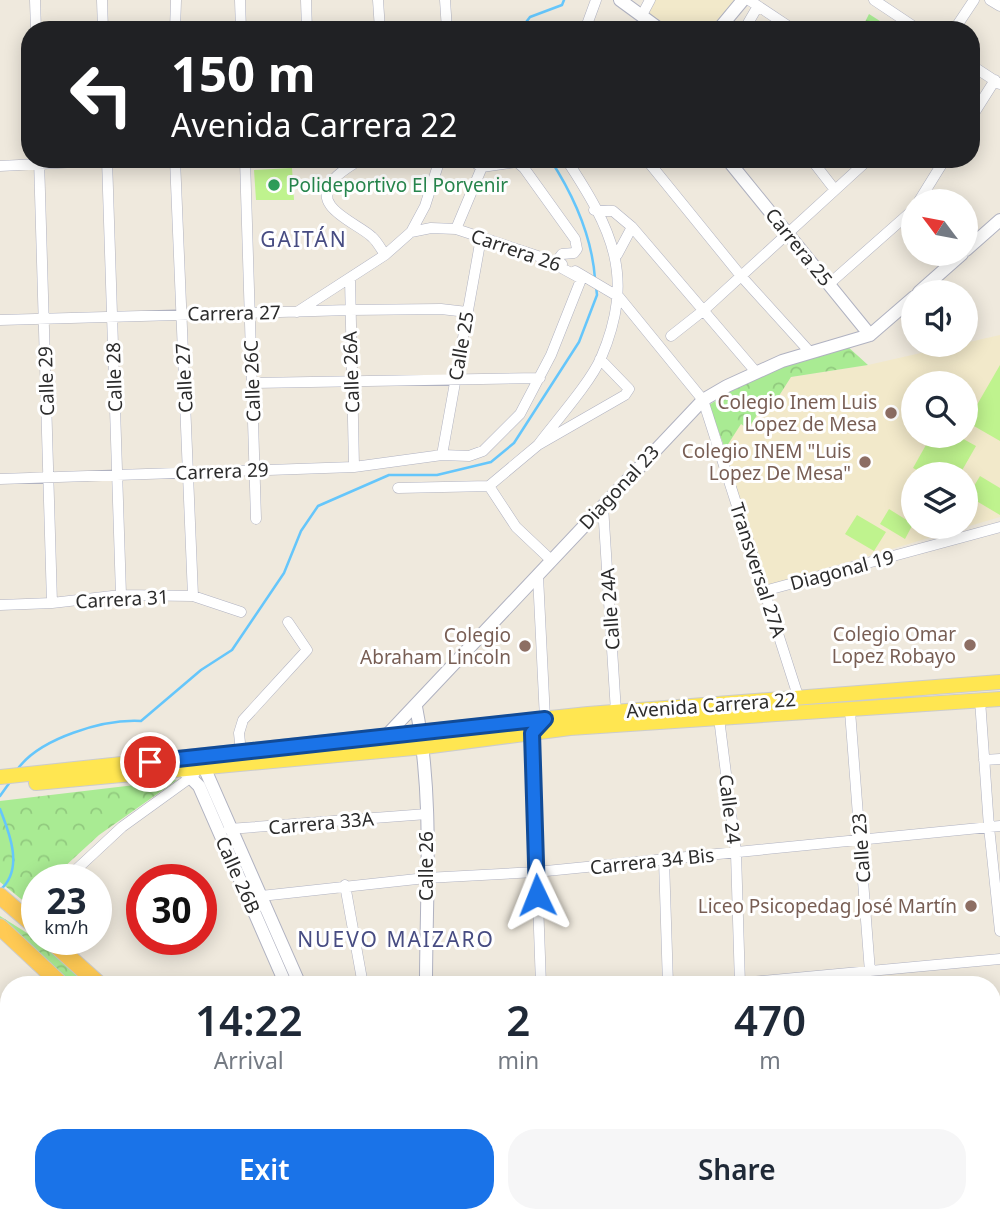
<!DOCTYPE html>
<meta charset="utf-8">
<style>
body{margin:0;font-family:"Noto Sans",sans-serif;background:#f6f6f7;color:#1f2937;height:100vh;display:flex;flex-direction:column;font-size:26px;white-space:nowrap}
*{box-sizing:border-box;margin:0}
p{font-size:23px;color:#747a83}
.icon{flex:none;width:38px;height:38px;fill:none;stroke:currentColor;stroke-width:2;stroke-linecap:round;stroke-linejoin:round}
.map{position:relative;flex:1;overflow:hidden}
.panel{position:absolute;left:0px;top:976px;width:1001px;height:247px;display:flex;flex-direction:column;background:#fff;border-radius:28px 28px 0 0;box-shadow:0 4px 18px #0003}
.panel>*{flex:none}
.top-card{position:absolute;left:21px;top:21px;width:959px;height:147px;border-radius:28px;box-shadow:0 4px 18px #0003;background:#202124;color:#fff;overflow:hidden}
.needle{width:46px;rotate:302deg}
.tools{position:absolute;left:901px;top:189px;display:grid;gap:14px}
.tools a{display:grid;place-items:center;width:77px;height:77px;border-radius:50%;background:#fff;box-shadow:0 4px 18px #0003;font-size:35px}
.speed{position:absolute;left:21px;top:864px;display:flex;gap:14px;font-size:35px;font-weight:700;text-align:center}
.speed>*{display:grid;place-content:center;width:91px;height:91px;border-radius:50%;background:#fff;box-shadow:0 4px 18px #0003;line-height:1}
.speed small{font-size:18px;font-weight:400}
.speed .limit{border:10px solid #d22;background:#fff;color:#111}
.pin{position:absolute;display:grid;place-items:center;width:60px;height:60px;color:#fff;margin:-30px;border:4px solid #fff;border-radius:50%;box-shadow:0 2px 7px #0007}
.me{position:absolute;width:77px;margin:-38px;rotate:358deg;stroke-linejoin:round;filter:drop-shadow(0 0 5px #0008)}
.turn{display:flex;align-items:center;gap:24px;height:147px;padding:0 35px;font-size:32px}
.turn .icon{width:91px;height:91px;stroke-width:2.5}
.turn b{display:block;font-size:49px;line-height:60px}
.eta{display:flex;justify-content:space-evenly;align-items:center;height:119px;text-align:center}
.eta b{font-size:42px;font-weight:600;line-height:49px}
.button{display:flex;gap:14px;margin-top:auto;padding:14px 35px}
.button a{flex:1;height:80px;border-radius:28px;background:#1a73e8;color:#fff;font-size:28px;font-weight:600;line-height:80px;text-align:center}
.button a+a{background:#f6f6f7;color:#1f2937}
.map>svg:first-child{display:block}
.education{fill:#f2e9ca;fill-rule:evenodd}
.forest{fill:url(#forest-crowns)}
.pitch{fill:#bff38e}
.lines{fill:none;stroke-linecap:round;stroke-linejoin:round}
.stream{stroke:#65c6fb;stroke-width:2.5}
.minor-casing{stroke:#b0b2c1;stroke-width:11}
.tertiary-casing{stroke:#b0b2c1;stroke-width:14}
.primary-casing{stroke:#ccc;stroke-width:16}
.trunk-casing{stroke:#ccc;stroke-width:18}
.minor{stroke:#fff;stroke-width:10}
.tertiary{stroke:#fff;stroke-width:12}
.primary{stroke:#ffe651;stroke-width:14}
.trunk{stroke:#ffca54;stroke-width:16}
.route-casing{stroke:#114b97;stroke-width:18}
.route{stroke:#1a73e8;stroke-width:12}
.leisure-dot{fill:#2e9e5b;stroke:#fff;stroke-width:2.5}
.education-dot{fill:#8d6e63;stroke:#fff;stroke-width:2.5}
.labels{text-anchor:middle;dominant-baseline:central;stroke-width:6;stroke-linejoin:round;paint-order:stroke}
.leisure-label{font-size:19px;fill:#27864d;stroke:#fff;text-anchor:start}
.street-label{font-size:19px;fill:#2c2c2c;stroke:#fff}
.education-label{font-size:19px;fill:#785e54;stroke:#fff;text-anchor:end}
.neighbourhood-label{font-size:21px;letter-spacing:2px;fill:#474c82;stroke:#fff}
</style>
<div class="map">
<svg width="1000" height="1223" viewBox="0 0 1000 1223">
<defs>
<pattern id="forest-crowns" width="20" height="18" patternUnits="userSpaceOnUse" patternTransform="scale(1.75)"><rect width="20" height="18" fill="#a9eb93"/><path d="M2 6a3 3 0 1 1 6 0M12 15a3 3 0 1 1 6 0" fill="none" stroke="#92ca7f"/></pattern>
</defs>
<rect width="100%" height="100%" fill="#efe9dd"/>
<path class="education" d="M655,0H736L711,30H666L647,14Z
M1000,335V517L766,586L725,449L741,423L748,429L770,394L777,399L791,377L868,365ZM914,383H966V436H914ZM914,474H966V527H914Z"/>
<path class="forest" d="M869,14L894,30H861Z
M847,346L868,365L791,377L777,399L770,395L748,429L741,424L725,449L709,405L757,375Z
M177,780L99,835L50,880H37V893L26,903L0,882V801Z
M0,916L46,945L94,985H75L0,920Z
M325,1215H349L357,1223H332Z"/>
<path class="pitch" d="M292,168L294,200H256L254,170Z
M1000,365V441L967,422Z
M931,436H958L976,446L960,474H924L913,468Z
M980,476L1000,488V515L968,496Z
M889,509L913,524L905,539L880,524Z
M857,515L886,532L874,551L845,534Z"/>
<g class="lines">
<path class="stream" d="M520,30L530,17L562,5L564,0
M550,159C574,196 592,236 595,279
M17,770C39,738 104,719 141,721L201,670L232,650L284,573L301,531L318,506L389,475H437L491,462L514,443L579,342L597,295L596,286
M0,796L10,782
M0,809C10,834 24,870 0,890"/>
<defs>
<path id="minor" d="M35,0L36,30
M102,0L103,30
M240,0L241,30
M306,0L307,30
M378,0L380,30
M445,0L447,30
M749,0L794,30
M874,0L919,30
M990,0L1000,6
M642,15L650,0
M175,30L176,0
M585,30L596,0
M744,30L758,6
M954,30L974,0
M971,65L1000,84
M971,118L995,80
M39,159L52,603
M107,159L121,595
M175,159L193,596
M245,159L256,519
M361,159C352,165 341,171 334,179C308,207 358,223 372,237C377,241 381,249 385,255
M468,159L482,167
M646,159L741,276L809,351
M811,159L835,190
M0,166L134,159
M919,201L945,159
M594,210L613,211L632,227L756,372
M456,229L482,167
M411,232L425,206L440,159
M617,255L632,227
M575,271L619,297L703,400L799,699
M350,278L354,467
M829,284L914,209
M297,312L385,255L411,232L431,228L456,229L562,264
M0,320L349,310L441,309L467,312
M671,336L704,310L869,159
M252,383L540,378
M538,445C556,421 590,383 601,358C636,276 612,229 566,159
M442,455L481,238
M0,479L354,467L442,455L469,456L483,451L520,414L551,355L580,282V278L558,266L556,262L562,254L574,253L577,249L575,239L524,168L517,162L482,167
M489,486L516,527L551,560
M398,488L489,486L538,445L625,395L629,389L600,359
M603,506L616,712
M538,576L545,719L532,733L541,985
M764,591L1000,527
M0,605L52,603L121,595L193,596L241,612
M980,700L989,827L1000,931
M850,711L871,985
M719,718L736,853L740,985
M241,753L239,733L243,720L307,650L288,622
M984,760L1000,759
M229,829L427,814
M664,860L668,985
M65,880L122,827L194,775
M345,885L363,985
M261,896L426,878L536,872L1000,826
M718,985L1000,959
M0,1111L9,1114
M217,1214L263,1223
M549,1214L550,1223
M676,1214L677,1223
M758,1214L759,1223
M893,1214L894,1223
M22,1223L25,1214
M162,1223L165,1214"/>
<path id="tertiary" d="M620,0L661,30
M718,30L743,0
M727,159L870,335
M966,250L1000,220
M919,292L962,254
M416,707C434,798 426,893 426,985
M385,737L703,400L727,386L782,361L870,335L914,297
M204,767L300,985
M183,770L199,786L286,985
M992,1089H1000
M426,1223V1214"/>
<path id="primary" d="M0,777L588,714L1000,682
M36,783L424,747L570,728L1000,699"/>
<path id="trunk" d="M0,896L37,928
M0,927L62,985
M50,940L100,985
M316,1214L323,1223
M369,1214L378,1223"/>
</defs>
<use href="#minor" class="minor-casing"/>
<use href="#tertiary" class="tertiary-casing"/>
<use href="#primary" class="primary-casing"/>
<use href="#trunk" class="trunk-casing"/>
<use href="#minor" class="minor"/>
<use href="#tertiary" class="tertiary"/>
<use href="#primary" class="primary"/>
<use href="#trunk" class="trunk"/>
</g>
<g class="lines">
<defs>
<path id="route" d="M150,762L545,719L532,733L537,895"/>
</defs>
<use href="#route" class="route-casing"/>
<use href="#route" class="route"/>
</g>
<circle class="leisure-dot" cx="274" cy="185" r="7"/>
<g class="education-dot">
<circle cx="891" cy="413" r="7"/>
<circle cx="865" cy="462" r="7"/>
<circle cx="970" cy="645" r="7"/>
<circle cx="525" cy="646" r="7"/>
<circle cx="971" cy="906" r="7"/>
</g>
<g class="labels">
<g class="leisure-label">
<text x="288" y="185">Polideportivo El Porvenir</text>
</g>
<g class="street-label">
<text transform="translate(799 247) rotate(51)">Carrera 25</text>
<text transform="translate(516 250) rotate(19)">Carrera 26</text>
<text transform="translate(234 313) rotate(-1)">Carrera 27</text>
<text transform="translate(461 346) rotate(-80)">Calle 25</text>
<text transform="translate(351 372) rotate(-92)">Calle 26A</text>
<text transform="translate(114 377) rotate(-92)">Calle 28</text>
<text transform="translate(184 378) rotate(-93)">Calle 27</text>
<text transform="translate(46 381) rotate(-92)">Calle 29</text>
<text transform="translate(252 381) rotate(-92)">Calle 26C</text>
<text transform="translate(222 471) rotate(-2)">Carrera 29</text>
<text transform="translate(619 487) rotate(-47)">Diagonal 23</text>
<text transform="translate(758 570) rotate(72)">Transversal 27A</text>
<text transform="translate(842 570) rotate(-15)">Diagonal 19</text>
<text transform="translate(122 599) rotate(-3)">Carrera 31</text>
<text transform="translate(610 609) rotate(-94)">Calle 24A</text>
<text transform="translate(711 705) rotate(-4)">Avenida Carrera 22</text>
<text transform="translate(730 809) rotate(83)">Calle 24</text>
<text transform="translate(321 823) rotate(-5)">Carrera 33A</text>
<text transform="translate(861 848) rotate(-94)">Calle 23</text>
<text transform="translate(652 861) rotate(-6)">Carrera 34 Bis</text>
<text transform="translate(426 866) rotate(-90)">Calle 26</text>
<text transform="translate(238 875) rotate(66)">Calle 26B</text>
</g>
<g class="education-label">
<text x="877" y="402">Colegio Inem Luis<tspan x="877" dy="22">Lopez de Mesa</tspan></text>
<text x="851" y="451">Colegio INEM "Luis<tspan x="851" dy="22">Lopez De Mesa"</tspan></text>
<text x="956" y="634">Colegio Omar<tspan x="956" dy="22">Lopez Robayo</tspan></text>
<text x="511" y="635">Colegio<tspan x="511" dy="22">Abraham Lincoln</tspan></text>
<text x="957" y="906">Liceo Psicopedag José Martín</text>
</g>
<g class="neighbourhood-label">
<text x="304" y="239">GAITÁN</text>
<text x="396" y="939">NUEVO MAIZARO</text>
</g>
</g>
</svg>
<div class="tools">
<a><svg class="needle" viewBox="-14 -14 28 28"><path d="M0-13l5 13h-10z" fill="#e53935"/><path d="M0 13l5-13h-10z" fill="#747a83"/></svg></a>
<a><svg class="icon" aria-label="sound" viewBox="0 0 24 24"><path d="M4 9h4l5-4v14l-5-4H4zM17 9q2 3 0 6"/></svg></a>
<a><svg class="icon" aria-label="search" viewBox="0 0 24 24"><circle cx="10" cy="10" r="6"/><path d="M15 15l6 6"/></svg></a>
<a><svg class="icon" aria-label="layers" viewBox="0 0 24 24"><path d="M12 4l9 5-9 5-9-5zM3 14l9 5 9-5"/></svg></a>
</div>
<div class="speed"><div>23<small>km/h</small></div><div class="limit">30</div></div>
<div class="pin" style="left:150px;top:762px;background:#d93025"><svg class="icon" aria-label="arrive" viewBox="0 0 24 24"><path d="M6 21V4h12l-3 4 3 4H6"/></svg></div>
<svg class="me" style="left:537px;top:895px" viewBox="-20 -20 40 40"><path d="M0-17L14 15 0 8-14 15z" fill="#1a73e8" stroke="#fff" stroke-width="4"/></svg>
<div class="top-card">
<div class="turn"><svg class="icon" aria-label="left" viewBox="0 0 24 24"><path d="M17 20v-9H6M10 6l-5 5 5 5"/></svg><div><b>150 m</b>Avenida Carrera 22</div></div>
</div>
<section class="panel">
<div class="eta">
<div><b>14:22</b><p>Arrival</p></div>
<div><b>2</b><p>min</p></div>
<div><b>470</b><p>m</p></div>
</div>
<div class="button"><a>Exit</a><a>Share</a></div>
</section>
</div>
